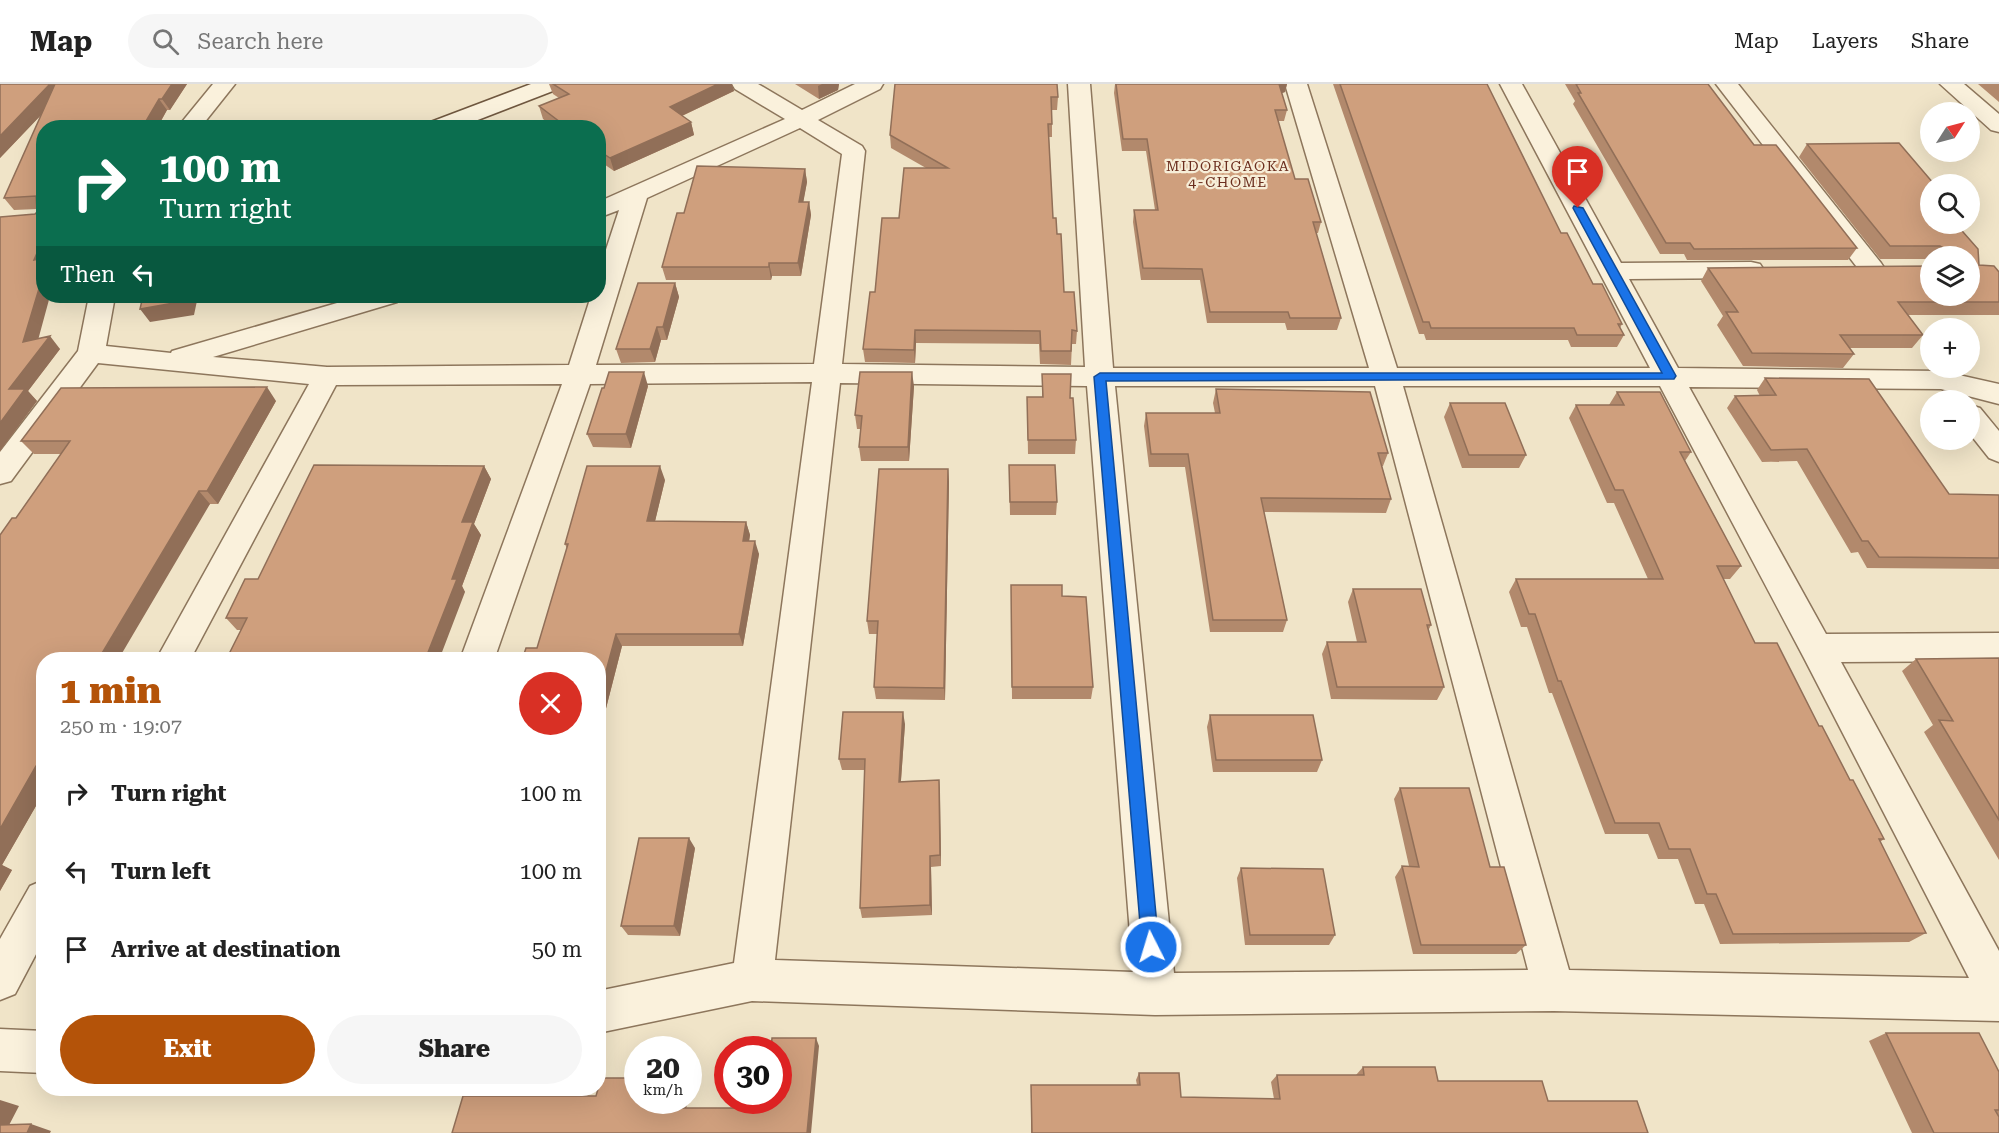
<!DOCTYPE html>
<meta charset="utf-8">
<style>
body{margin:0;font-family:"Roboto Serif",serif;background:#f6f6f6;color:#222;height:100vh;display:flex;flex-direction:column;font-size:22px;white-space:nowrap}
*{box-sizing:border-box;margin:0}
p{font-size:20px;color:#767676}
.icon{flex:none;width:33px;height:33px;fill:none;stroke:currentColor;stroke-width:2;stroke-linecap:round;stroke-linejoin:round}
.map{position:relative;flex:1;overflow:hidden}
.panel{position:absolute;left:36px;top:568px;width:570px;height:444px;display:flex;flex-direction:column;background:#fff;border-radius:24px;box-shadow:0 6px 24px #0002}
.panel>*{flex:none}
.banner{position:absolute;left:36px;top:36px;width:570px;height:183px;border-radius:24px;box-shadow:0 6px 24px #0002;background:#0b6e4f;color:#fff;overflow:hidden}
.needle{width:39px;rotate:54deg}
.tools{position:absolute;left:1920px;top:18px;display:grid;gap:12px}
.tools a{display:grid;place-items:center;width:60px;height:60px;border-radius:50%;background:#fff;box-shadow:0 6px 24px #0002;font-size:30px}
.speed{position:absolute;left:624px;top:952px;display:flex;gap:12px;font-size:30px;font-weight:700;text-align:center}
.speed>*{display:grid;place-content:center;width:78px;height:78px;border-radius:50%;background:#fff;box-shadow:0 6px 24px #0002;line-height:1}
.speed small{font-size:15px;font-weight:400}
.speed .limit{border:9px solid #d22;background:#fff;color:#111}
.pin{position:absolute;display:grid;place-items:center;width:51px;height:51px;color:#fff;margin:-62px -26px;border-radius:50% 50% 50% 0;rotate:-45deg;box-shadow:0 0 6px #0007}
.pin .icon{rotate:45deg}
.me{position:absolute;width:66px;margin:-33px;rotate:355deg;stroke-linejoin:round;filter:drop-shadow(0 0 4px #0008)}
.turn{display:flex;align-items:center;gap:21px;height:126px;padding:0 24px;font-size:27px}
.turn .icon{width:78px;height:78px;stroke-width:2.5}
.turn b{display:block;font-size:42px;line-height:51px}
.then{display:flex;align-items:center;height:57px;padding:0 24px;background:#0003;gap:12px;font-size:22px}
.round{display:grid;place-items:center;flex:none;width:63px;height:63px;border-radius:32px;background:#f6f6f6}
.headline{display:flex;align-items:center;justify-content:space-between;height:102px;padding:0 24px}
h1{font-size:36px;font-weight:800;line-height:45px;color:#b45309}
.primary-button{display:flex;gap:12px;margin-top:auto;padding:12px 24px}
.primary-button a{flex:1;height:69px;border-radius:36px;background:#b45309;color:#fff;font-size:24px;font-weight:800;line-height:69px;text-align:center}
.primary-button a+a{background:#f6f6f6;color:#222}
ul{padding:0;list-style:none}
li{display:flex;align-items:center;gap:18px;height:78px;padding:0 24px}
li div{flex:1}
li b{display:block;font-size:22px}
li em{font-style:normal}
header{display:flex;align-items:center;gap:36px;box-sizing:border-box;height:84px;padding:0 30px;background:#fff;border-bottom:2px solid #e0e0e0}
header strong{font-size:28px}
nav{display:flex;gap:33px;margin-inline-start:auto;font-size:21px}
.search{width:420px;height:54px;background:#f6f6f6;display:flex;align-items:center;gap:15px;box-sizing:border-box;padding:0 21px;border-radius:33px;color:#767676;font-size:22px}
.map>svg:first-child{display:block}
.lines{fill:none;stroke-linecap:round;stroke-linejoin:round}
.street-casing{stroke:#8d765c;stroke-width:3}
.secondary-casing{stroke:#6f573f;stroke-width:3}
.street{fill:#faf1dc;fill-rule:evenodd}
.secondary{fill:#faf1dc;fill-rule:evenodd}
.wall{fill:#b2896c}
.shaded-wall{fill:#916f58}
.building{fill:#cf9f7d;stroke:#916f58;stroke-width:1.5}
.route{fill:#1a73e8;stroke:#114b97;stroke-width:1.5}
.labels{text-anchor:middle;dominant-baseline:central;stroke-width:4.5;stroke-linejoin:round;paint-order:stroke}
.far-neighbourhood-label{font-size:14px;letter-spacing:1.5px;fill:#6b2e1e;stroke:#f7eed8}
</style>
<header>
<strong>Map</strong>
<div class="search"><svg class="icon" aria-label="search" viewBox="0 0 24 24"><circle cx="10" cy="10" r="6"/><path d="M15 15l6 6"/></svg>Search here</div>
<nav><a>Map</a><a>Layers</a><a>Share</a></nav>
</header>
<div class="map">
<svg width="1999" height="1049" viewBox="0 0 1999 1049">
<rect width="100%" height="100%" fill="#f0e4c8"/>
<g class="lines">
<defs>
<path id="street" d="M213,0H235L200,44H177Z
M732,0H758L802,26L855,0H883L880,5L818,36L862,62L865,67L842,280L1085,283L1068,0H1090L1113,284H1369L1285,0H1307L1397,284H1650L1500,0H1522L1621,179L1751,178L1760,180L1764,186L1760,192L1751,194L1629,195L1678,284L1941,287L1999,300V320L1941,305L1689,303L1826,550L1999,549V577L1841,578L1999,867V937L1554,927L1155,931L752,917L598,949V907L734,879L812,298L590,300L494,576H460L562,300L336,301L190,576H156L309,300L98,279L11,397L0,400V368L78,267L89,212H115L106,262L171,269L172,267L361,212H401L397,218L213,273L327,283L569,281L591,212H598V190L619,126L598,134V118L785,35L735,5ZM800,44L842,70L814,280L596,281L647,114ZM840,299L1087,302L1133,888L775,876ZM1115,302H1375L1528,886L1174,889ZM1403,302H1660L1804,574L1969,894L1569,886Z
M1716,0H1738L1881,179L1885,185L1881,191L1872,193L1863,191Z
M1940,0H1964L1999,30V48L1991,46Z
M1970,321L1980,324L1999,347V378L1989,374L1970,350Z
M44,796V855L15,910L0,916V855L30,802Z
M0,945L44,947V989L0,987Z"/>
<path id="secondary" d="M531,0H561L558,5L457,44H425L428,39Z"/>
</defs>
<use href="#street" class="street-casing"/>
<use href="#secondary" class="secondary-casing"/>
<use href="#street" class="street"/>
<use href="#secondary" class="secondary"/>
</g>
<path class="wall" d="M0,0H187L170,26H167L157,44H44L38,255L60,265L28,307L37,317L0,367V133L35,130L37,128V125L14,126L4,114L43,29L0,74Z
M549,0H732L734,7L682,32L691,38L694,51L614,87L598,76V44H555L543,35L539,22L559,14L553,10Z
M795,0H839L838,6L819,15Z
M895,0L1058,13L1057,26H1052V53H1049L1053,134L1057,150L1064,208L1077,247L1076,260H1072L1071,281L1040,280L1039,260L916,259L915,279L865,278L863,265L875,208L899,134L926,84L891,64L890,51Z
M1115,0H1287L1285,8L1282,9L1287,26L1284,37H1278L1295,95L1321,138L1318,149H1316L1341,234L1337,246H1287L1285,239H1207L1200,196H1141L1133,138L1134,126H1155L1146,67H1122L1114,9Z
M1333,0H1487L1561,149L1593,200L1622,240L1620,244L1624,251L1617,263H1571L1568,256H1426L1424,250H1419Z
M1565,0H1708L1754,61L1857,164L1848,176H1687L1684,170H1660L1573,20L1575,17Z
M1978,0H1999V18Z
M1807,60L1930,100L1979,181L1999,188V231H1908L1923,251L1912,264H1849L1854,270L1843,284L1743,282L1717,241L1723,232L1701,197L1708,184L1930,212L1970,172H1930V175H1880L1799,73Z
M805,85L807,98L803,118H809L811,131L801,192H772L771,196H666L662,183L684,129Z
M675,199L679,213L667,256H661L655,278L621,279L616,265Z
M1042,290L1070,314L1076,356L1075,370H1028L1027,313H1042Z
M1765,294L1949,410L1999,411V485L1867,484L1858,468L1851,469L1797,377L1762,378L1727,324L1735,312H1760L1757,306Z
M648,302L631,364L593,363L587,350Z
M914,302L909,377H861L859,363L861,345H857L855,331Z
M1216,305L1388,369L1383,382H1382L1391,415L1386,429L1264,428L1287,536L1283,548H1210L1185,383H1149L1144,342L1146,329H1215L1213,319Z
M1617,308L1691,368L1685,377L1741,482L1730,495H1723L1755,559L1819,642L1884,755L1880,758L1926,849L1909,858L1720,860L1704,820H1695L1678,775H1658L1648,750H1605L1552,609H1549L1527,543H1521L1509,508L1516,495H1648L1614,419H1607L1569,334L1576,321H1609Z
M276,317L218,420H210L44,576V708L2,781L12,786L0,807L16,434L61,370H34L21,357Z
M1450,319L1526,371L1519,384H1462L1444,333Z
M1009,381L1057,418L1056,431H1010Z
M484,382L491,395L474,440L481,451L462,502L465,508L241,546H237L226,534L258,495Z
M948,385L949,398L945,616L876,615L874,603L877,550H869L867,537Z
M665,396L655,437L746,438L750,451L749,457L759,470L743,562H622L602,640L606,647L537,564L567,465L565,460Z
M1011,501L1062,512L1093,603L1091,615H1012Z
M1353,505L1431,541L1428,547L1444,603L1437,616L1331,615L1322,570L1327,558H1357L1348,518Z
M1999,574V776L1924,648L1933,641L1902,587L1916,575Z
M1210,631L1322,676L1317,688H1213L1207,643Z
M905,640L901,697L939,696L941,782L931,783L932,831L862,834L860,824L865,686H842L839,675Z
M1400,704L1490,783L1526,861L1516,870H1413L1395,793L1402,782H1409L1394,715Z
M695,764L680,852L628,851L621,842Z
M1241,784L1335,851L1329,861H1245L1237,794Z
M1886,949L1999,988V1049H1912L1869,957Z
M1363,983L1548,1017L1648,1049H1031V1001H1137L1136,996L1139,989L1181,1013L1274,1015L1271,998L1277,991H1356Z"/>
<path class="shaded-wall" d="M50,0H56L62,9L0,74V52Z
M172,0H187L170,26L162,15Z
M718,0H732L734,7L673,36L670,23Z
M822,0H839L838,6L819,15L818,2Z
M1279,0H1287L1285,8L1276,11Z
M159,15L167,26L157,44H142Z
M691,38L694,51L614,87L610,74Z
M805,85L807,98L801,131L799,118Z
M809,118L811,131L801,192L798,179Z
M44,153V187L34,176Z
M769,179L772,192L771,196L769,183Z
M44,188V212H50L34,271L23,258Z
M675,199L679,213L667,256L663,243Z
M186,212H198L194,231L150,238L140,225Z
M657,243L661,256L655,278L650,265Z
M915,246L916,259L915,279L914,266Z
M50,252L60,265L28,307L37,317L0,367V339L9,305Z
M644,288L648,302L631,364L626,350Z
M912,288L914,302L909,377L908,363Z
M267,303L276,317L218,420L207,407Z
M484,382L491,395L474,440L481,451L462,502L465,508L439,576H425L452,495L462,438Z
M660,382L665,396L652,450L647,437Z
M948,385L949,398L945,616L944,604Z
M199,407L210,420L118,576H98Z
M746,438L750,451L747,470L743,457Z
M755,457L759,470L743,562L739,550Z
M616,550L622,562L602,640L606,647L598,674V617Z
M903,628L905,640L900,709L899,698Z
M36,682L44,687V708L2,781L12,786L0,807V745Z
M939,696L940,707L941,782L940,771Z
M689,754L695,764L680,852L674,842Z
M930,772L931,783L932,831L930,821Z
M816,954L819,962L811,1049H807Z
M0,1016L19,1022L6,1047L0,1045Z
M680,1017H685L687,1020L685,1031L679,1024Z
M31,1040L51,1047L50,1049H27Z"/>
<path class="building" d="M0,0H50L0,52Z
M55,0H172L162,15H159L142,44H44V153L34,176L44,174V188L23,258L50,252L9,305H25L0,339V133L35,130L37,128L36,112L4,114Z
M553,0H718L670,23L691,38L610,74L598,66V44H568L539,22L569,10Z
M895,0H1057L1058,13H1051L1052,40H1048L1053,134H1056L1057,150H1061L1064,208H1074L1077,247L1072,246L1071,267H1041L1040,247L915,246L914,266L863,265L870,208H875L882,134H899L904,84H948L890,51Z
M1116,0H1279L1287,26H1275L1295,95H1308L1321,138H1313L1341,234H1290L1288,228H1210L1202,185L1143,184L1134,126H1158L1147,55H1123Z
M1340,0H1487L1561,149H1567L1593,200H1602L1622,240H1618L1624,251H1577L1574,244H1431L1429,238H1423Z
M1576,0H1708L1754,61H1776L1857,164L1694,165L1690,159H1666L1578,9H1581Z
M1899,59L1934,100H1930V140H1956L1978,165L1979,181L1994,182L1999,188V218H1898L1923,251H1840L1854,270L1752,269L1726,228H1738L1708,184L1930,182V212H1970V172H1943V164L1940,162H1890L1807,60Z
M697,82L805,85L799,118H809L798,179H769V183H662L677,129H684Z
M638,199H675L663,243H657L650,265H616Z
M143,212H186L185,217L140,225Z
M609,288H644L626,350H587L602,304H604Z
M860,288H912L908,363H859L862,332L855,331Z
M1042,290H1071L1070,314H1073L1076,356H1028L1027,313H1043Z
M1765,294L1869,295L1949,410L1999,411V474L1879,473L1868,457H1862L1807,365L1771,366L1735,312L1776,311Z
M267,303L207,407H199L98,576H44V682H36L0,745V451L12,434H16L70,357H21L61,304Z
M1216,305L1370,308L1388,369H1378L1391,415L1261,414L1287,536H1213L1188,370H1151L1146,329H1220Z
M1617,308H1660L1691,368H1680L1741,482H1717L1755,559H1777L1819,642H1822L1850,696H1853L1884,755H1879L1926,849L1733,850L1716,810H1707L1690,765H1669L1659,739H1615L1561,597H1558L1535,530H1529L1516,495H1663L1623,406H1615L1576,321H1624Z
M1450,319H1505L1526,371H1469Z
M314,381L484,382L462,438H473L452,495H457L425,576H226L247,534H226L245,495H258Z
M1009,381H1055L1057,418H1010Z
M587,382H660L647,437L746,438L743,457H755L739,550H616L598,617V576H522L526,564H537L568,460H565Z
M879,385H948L944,604L874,603L878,537H867Z
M1011,501H1062V512L1086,513L1093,603H1012Z
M1353,505H1421L1431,541H1427L1444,603H1337L1327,558H1366Z
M1999,574V736L1939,636L1953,637L1916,575Z
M843,628H903L899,698L939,696L940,771L930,772V821L860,824L865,675H839Z
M1210,631H1313L1322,676H1216Z
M1400,704H1469L1490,783H1504L1526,861H1421L1402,782L1419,783Z
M639,754H689L674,842H621Z
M1241,784L1323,785L1335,851H1250Z
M1886,949H1979L1999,988V1026H1995L1999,1033V1049H1934Z
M772,954H816L807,1049H452L463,1012H596L598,1005L600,994H638V1017H680L679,1024H764L765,1017H778V966H771Z
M1363,983H1435L1438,997H1542L1548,1017H1637L1648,1049H1032L1031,1001H1140L1139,989H1179L1181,1013L1280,1015L1277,991H1364Z
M31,1040L27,1049H0V1041Z"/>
<path class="route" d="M1574,122L1583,124L1676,292L1674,295L1106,297L1159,863L1157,869L1151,871L1145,869L1142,863L1094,293L1100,289H1662L1573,124Z"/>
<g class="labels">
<g class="far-neighbourhood-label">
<text x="1228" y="82">MIDORIGAOKA<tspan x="1228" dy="16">4-CHOME</tspan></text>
</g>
</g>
</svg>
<div class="tools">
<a><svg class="needle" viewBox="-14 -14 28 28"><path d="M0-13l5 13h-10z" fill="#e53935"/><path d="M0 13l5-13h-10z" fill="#767676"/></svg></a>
<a><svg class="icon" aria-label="search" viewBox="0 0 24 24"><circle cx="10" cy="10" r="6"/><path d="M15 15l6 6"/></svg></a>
<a><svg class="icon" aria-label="layers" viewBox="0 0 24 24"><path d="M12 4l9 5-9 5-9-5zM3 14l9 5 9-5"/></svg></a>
<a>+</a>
<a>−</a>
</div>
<div class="speed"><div>20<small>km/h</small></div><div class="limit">30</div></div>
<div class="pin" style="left:1578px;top:124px;background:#d93025"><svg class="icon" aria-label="arrive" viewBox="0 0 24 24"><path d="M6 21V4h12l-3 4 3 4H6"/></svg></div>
<svg class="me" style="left:1151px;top:863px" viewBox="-20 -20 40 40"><circle r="17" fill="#1a73e8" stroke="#fff" stroke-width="3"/><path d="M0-11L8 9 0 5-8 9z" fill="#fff"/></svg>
<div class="banner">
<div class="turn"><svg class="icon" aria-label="right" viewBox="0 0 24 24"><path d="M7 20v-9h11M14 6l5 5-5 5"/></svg><div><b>100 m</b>Turn right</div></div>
<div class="then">Then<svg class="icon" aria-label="left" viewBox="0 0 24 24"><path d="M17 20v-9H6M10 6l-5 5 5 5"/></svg></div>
</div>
<section class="panel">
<div class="headline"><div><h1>1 min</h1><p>250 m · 19:07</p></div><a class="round" style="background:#d93025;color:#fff"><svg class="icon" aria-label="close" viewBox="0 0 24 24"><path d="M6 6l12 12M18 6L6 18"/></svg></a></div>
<ul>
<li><svg class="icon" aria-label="right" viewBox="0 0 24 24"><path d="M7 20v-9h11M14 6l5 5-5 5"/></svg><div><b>Turn right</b></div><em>100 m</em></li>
<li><svg class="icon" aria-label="left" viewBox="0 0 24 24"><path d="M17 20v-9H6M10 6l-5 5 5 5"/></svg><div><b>Turn left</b></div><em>100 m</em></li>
<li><svg class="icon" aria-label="arrive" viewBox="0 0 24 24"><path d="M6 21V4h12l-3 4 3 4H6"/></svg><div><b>Arrive at destination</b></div><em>50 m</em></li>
</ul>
<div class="primary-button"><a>Exit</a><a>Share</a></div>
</section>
</div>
